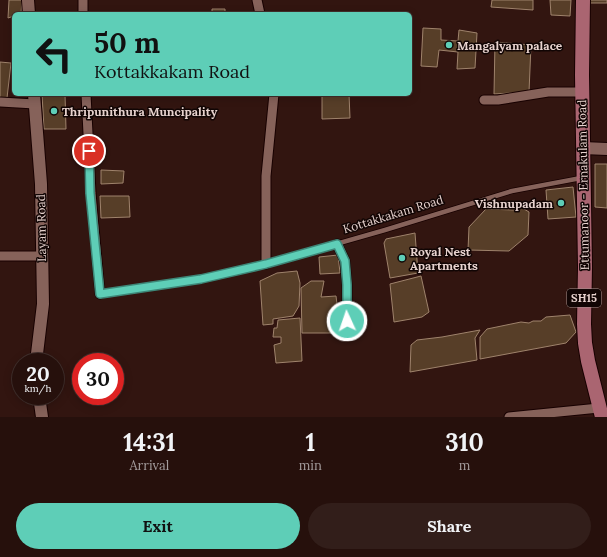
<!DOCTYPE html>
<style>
body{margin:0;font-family:Lora,serif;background:#321e1a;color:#f1f3f6;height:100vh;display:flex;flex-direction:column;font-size:15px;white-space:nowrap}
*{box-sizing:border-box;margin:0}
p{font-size:13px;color:#a49d9d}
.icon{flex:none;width:22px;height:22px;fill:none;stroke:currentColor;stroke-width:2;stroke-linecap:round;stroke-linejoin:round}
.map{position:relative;height:417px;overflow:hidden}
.side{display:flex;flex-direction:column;background:#26100c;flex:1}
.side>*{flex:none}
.top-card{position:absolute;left:12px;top:12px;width:400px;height:84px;border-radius:6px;box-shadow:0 2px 10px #0003,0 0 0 1px #42302d;background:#5eceb7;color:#111;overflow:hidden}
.speed{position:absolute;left:12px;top:353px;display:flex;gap:8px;font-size:20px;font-weight:700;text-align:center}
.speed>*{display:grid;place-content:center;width:52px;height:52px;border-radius:50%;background:#26100c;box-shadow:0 2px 10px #0003,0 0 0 1px #42302d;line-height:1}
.speed small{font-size:10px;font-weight:400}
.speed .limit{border:6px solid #d22;background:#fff;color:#111}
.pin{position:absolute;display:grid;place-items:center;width:34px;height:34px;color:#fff;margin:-17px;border:2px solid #fff;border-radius:50%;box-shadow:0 1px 4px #0007}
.me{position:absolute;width:44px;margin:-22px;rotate:357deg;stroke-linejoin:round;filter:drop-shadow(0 0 3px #0008)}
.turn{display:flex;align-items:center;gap:14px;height:84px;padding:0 16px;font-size:18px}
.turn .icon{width:52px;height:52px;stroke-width:2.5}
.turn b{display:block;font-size:28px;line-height:34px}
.eta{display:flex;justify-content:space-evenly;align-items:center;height:68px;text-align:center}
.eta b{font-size:24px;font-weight:800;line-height:28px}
.cta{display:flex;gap:8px;margin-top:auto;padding:8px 16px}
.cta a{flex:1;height:46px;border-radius:24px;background:#5eceb7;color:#111;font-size:16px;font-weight:800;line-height:46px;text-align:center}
.cta a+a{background:#321e1a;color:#f1f3f6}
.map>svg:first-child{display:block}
.building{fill:#573e28;stroke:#9f836c}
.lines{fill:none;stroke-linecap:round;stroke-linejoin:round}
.lane-casing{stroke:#180100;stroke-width:6}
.street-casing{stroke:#180100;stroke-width:11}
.secondary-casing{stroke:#180100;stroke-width:14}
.primary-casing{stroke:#180100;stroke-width:16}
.lane{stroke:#86625a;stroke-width:4.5}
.street{stroke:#86625a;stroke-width:9}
.secondary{stroke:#86625a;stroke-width:12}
.primary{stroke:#aa6571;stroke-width:14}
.route-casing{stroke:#3d8677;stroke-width:10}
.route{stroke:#5eceb7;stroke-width:7}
.poi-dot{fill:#5eceb7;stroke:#110504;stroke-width:1.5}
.labels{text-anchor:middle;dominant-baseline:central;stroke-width:3;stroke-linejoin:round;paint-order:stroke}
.shield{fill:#110504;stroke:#a79491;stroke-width:1}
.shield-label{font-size:11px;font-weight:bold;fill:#e7d2ce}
.poi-label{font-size:12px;font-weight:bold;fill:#e7d2ce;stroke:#110504;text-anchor:start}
.street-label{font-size:12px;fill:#e7d2ce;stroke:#110504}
</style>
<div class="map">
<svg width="607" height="417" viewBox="0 0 607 417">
<rect width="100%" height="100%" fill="#321510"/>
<path class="building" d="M9,0H22L21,14H14V16L8,18Z
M492,0H533V10L491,7Z
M550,0H571L570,16L551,15Z
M589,0H607V3H589Z
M212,9H225V14H212Z
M423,28L441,29V40L458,41L459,30L477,33L475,68L457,69L458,52L439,50L437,67L421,66Z
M495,42L531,45L529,92L494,94Z
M0,62L11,63L7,98H0Z
M42,94H65L66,129H44Z
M322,94H349L350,118L322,119Z
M595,164H607V208L595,207Z
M101,170L124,171L123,183L101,184Z
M573,187L576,217L548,219L546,190Z
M100,196H129L130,217L101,218Z
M519,206L529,212L528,235L509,251L468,250L469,227L486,209L514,210Z
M415,233L418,273L390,278L384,243L386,239Z
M338,255L340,273L320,274L319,257Z
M297,271L300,283L299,306L293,316L273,319V324L263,325L260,281L277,273Z
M421,276L429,312L422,317L394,322L390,284Z
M311,281H324L321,297L336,296L340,329L332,333H302L301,288Z
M570,315L576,332L566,343L480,359V337L487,329L521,322L529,323L533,321H541L546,317Z
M300,318L302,361L276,363L274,345L281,343V337H273L274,328H277L278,320Z
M480,330L475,338L477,360L410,372L411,345L417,340L442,337Z"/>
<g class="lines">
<defs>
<path id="lane" d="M100,294L201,279L266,264L385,230L512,191L581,178"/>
<path id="street" d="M83,0V14
M257,0L260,14
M86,94L91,193L100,294
M484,100H498L548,92H582
M0,102L35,104
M337,244L345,261L347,285V321
M0,256H42
M266,264V176L274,94
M509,417L599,408"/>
<path id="secondary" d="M28,0L29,14
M34,94L41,184L43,304L36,362
M583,148L607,149
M39,396L42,417"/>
<path id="primary" d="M583,0L582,75L585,267L584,324L585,343L588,361L602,417"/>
</defs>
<use href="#lane" class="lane-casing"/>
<use href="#street" class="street-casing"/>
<use href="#secondary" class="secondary-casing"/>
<use href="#primary" class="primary-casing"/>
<use href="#lane" class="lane"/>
<use href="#street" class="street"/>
<use href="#secondary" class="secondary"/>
<use href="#primary" class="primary"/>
</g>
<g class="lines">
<defs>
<path id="route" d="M89,151L90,193L100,294L201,279L266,264L337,244L345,261L347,285V321"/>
</defs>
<use href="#route" class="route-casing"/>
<use href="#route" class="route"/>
</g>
<g class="poi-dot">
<circle cx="449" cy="45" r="4"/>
<circle cx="54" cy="111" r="4"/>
<circle cx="561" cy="203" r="4"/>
<circle cx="402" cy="258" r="4"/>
</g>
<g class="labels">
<rect class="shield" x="567" y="289" width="34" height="18" rx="3"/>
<g class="shield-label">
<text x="584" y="298">SH15</text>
</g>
<g class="poi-label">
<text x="457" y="45">Mangalyam palace</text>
<text x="62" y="111">Thripunithura Muncipality</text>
<text x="553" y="203" text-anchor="end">Vishnupadam</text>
<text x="410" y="251">Royal Nest<tspan x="410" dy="14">Apartments</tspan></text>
</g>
<g class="street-label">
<text transform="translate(583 185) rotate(-91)">Ettumanoor - Ernakulam Road</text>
<text transform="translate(393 214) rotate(-17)">Kottakkakam Road</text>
<text transform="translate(41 228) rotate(-91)">Layam Road</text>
</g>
</g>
</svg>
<div class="speed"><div>20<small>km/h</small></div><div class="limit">30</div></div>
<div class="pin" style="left:89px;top:151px;background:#d93025"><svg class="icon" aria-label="arrive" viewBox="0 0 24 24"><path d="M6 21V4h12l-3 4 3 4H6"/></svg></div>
<svg class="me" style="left:347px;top:321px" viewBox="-20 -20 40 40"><circle r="17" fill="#5eceb7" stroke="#fff" stroke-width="3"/><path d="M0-11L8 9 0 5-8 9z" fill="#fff"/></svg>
<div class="top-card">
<div class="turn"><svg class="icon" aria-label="left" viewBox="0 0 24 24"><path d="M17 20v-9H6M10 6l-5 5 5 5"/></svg><div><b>50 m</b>Kottakkakam Road</div></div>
</div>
</div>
<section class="side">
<div class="eta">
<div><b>14:31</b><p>Arrival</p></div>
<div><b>1</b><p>min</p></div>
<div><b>310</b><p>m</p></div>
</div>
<div class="cta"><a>Exit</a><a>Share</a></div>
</section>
